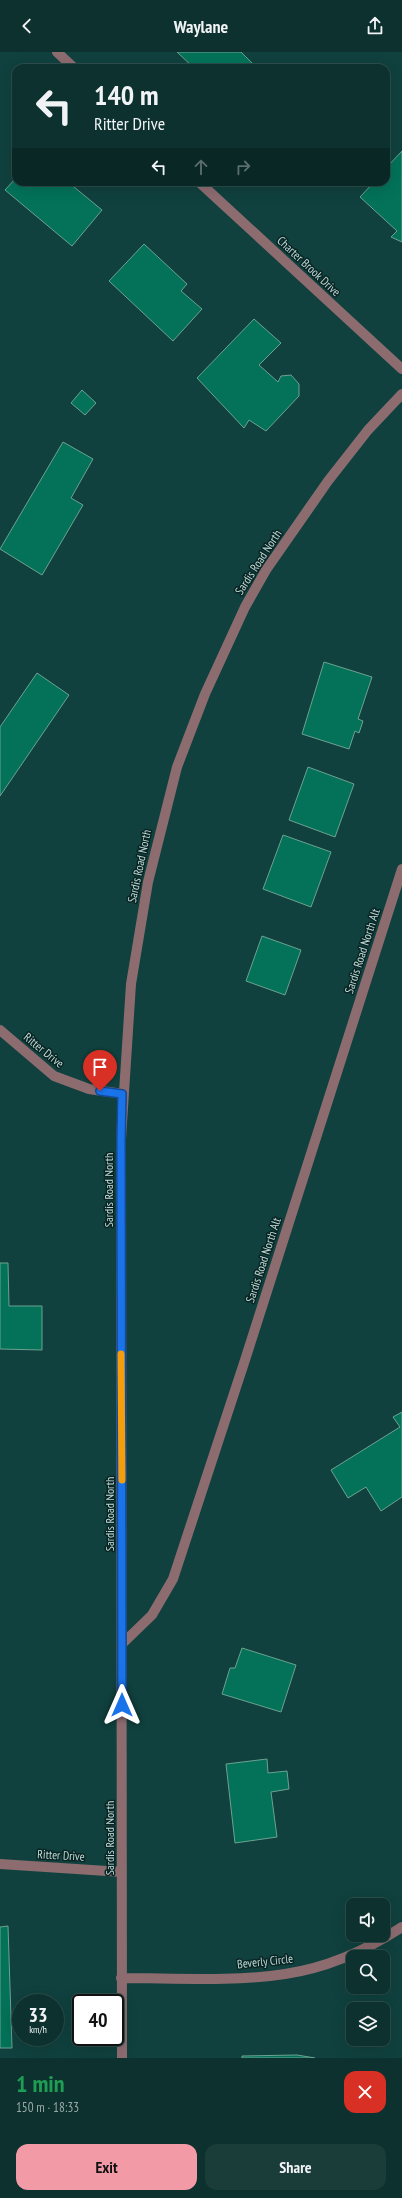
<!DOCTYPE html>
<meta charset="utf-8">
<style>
body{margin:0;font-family:"PT Sans Narrow",sans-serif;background:#1a3d3a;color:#f1f3f6;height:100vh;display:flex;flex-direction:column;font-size:15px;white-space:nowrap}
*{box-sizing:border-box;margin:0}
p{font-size:13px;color:#9aa9aa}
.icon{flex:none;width:22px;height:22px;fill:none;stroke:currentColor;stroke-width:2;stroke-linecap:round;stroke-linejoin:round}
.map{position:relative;height:2006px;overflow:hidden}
.details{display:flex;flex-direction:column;background:#0c312e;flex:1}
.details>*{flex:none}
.banner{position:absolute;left:12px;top:12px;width:378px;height:122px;border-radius:12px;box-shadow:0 4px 16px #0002,0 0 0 1px #2c4c4a;background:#0c312e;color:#f1f3f6;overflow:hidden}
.tools{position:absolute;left:346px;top:1846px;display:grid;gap:8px}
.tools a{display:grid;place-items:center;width:44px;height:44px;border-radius:8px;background:#0c312e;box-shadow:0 4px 16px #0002,0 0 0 1px #2c4c4a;font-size:20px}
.speed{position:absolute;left:12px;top:1942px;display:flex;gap:8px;font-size:20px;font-weight:700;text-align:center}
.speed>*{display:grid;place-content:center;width:52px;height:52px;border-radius:50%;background:#0c312e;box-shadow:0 4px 16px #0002,0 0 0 1px #2c4c4a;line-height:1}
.speed small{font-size:10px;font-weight:400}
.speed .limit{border:2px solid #111;border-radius:6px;background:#fff;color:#111}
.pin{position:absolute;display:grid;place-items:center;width:34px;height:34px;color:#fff;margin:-41px -17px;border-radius:50% 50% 50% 0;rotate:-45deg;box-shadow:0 0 4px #0007}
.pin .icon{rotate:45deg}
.me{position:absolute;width:44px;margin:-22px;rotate:0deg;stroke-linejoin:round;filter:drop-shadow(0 0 3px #0008)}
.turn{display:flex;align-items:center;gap:14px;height:84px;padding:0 16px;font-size:18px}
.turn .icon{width:52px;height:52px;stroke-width:2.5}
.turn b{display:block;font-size:28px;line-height:34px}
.lanes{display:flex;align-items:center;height:38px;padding:0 16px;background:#0003;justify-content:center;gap:20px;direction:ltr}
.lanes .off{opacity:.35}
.round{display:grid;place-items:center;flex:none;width:42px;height:42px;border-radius:12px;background:#1a3d3a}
.overview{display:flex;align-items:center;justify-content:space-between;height:68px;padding:0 16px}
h1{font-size:24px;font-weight:700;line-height:30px;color:#1e9e55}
.action{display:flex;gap:8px;margin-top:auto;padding:8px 16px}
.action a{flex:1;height:46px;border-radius:12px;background:#f39aa7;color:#111;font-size:16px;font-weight:700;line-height:46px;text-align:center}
.action a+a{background:#1a3d3a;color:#f1f3f6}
header{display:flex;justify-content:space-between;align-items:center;height:52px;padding:0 16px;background:#0c312e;font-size:18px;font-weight:700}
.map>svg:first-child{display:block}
.building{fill:#037259;stroke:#6da290}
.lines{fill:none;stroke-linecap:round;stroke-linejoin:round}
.minor{stroke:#8d6c70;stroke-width:10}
.route-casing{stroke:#114b97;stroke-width:10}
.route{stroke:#1a73e8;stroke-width:7}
.slow{stroke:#f59e0b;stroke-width:7}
.labels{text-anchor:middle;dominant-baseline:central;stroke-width:3;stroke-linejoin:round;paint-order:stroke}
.street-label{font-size:12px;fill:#bddbd8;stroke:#0a2423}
</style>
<header><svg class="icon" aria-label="back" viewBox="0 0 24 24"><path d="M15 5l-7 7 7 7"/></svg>Waylane<svg class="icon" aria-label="share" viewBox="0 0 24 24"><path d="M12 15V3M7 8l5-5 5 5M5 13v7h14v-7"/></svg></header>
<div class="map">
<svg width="402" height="2006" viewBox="0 0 402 2006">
<rect width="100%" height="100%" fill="#10413e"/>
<path class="building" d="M177,0H241L257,16H194Z
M402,99V190L391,185L397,179L360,145L374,130H386V116Z
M16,126V130H68L102,158L72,194L5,138Z
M144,192L187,232L181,239L202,257L173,289L109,229Z
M254,267L281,291L259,313L278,330L281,324L291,323L299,332V344L266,379L249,368L244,376L197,326Z
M82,338L96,351L85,363L71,351Z
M63,390L93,407L71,446L83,453L42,523L0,497Z
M324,610L372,625L358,667L363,669L359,681L355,679L349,697L302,682Z
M37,621L69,643L0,744V675Z
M308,715L354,732L335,785L289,768Z
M283,783L331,800L311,855L263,837Z
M262,884L301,898L285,943L246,929Z
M0,1211H8L9,1254H42V1298L0,1297Z
M402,1360V1445L381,1459L366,1435L348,1446L331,1418L400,1375L393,1365Z
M242,1596L296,1613L281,1660L222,1642L230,1616H235Z
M267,1707L268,1721L287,1719L289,1737L271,1740L277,1785L235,1791L226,1712Z
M8,1874L12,1996H0V1875Z
M297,2003L315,2006H242V2004Z"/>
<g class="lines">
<path class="minor" d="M57,0L74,16
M199,130L402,317
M0,978L54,1024L89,1037L123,1042
M122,1592L152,1563L173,1527L245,1308L402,817
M0,1812L122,1820
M121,1926C173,1926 234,1930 285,1922C326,1916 367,1898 402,1875
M122,2006L121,1087L131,932L148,830L177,715L205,642L245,555L266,518L328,429L368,378L402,342"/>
</g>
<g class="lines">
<defs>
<path id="route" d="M100,1039L122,1042L121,1087L122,1653"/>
</defs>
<use href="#route" class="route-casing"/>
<use href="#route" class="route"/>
<path class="slow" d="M121,1302L122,1428"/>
</g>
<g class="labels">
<g class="street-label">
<text transform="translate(309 214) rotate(43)">Charter Brook Drive</text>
<text transform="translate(258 510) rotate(-57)">Sardis Road North</text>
<text transform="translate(139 814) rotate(-78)">Sardis Road North</text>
<text transform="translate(362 899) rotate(-72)">Sardis Road North Alt</text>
<text transform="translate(44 998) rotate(39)">Ritter Drive</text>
<text transform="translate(108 1138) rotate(-90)">Sardis Road North</text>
<text transform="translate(263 1208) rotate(-72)">Sardis Road North Alt</text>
<text transform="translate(109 1462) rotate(-90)">Sardis Road North</text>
<text transform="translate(109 1786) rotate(-90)">Sardis Road North</text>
<text transform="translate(61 1803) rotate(3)">Ritter Drive</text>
<text transform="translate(265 1909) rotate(-6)">Beverly Circle</text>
</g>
</g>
</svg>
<div class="tools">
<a><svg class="icon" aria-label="sound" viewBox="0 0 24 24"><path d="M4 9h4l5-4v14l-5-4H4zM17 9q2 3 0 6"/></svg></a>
<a><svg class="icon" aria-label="search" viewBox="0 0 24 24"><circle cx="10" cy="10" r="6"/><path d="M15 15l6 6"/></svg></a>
<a><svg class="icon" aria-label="layers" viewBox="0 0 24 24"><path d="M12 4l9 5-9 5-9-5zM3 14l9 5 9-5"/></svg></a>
</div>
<div class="speed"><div>33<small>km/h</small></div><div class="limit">40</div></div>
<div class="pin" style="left:100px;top:1039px;background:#d93025"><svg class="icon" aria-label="arrive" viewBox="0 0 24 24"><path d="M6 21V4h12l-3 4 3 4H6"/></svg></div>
<svg class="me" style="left:122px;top:1653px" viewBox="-20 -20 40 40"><path d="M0-17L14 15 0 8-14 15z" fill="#1a73e8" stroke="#fff" stroke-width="4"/></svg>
<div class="banner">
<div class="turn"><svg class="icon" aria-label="left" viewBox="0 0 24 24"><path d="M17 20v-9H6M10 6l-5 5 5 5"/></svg><div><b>140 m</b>Ritter Drive</div></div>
<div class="lanes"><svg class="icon" aria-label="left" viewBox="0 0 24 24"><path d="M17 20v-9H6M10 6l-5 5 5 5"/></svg><svg class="icon off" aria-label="ahead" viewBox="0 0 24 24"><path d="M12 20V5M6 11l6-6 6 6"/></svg><svg class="icon off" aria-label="right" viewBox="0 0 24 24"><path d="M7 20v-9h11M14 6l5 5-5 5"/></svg></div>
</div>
</div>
<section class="details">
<div class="overview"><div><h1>1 min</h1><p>150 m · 18:33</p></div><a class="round" style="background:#d93025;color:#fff"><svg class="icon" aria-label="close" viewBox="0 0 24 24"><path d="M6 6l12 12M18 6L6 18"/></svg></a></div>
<div class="action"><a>Exit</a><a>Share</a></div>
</section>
